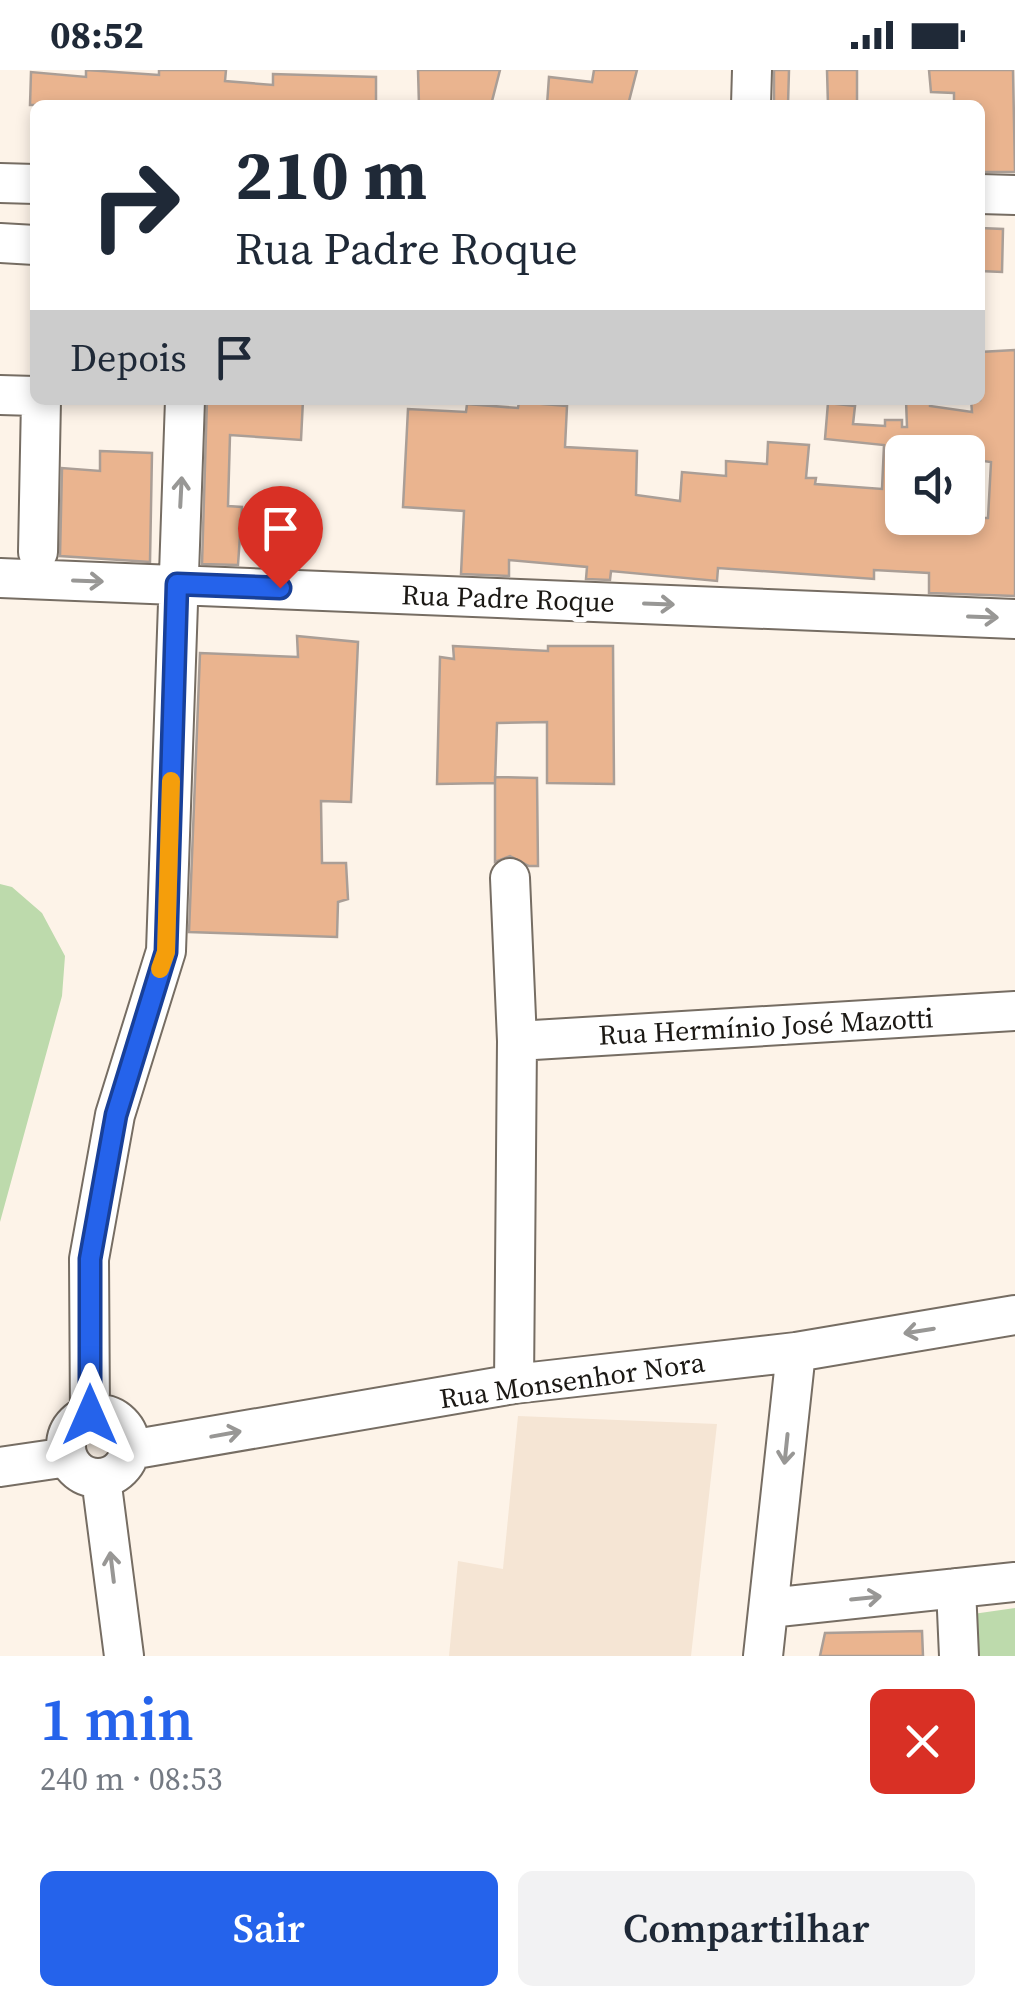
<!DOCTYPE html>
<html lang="pt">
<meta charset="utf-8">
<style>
body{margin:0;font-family:"Source Serif 4",serif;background:#f2f2f3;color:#1f2937;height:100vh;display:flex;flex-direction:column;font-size:38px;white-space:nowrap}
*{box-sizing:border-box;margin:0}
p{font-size:32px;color:#747a83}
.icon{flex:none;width:55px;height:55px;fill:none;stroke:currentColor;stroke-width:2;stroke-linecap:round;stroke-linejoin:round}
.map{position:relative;height:1586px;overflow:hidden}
.panel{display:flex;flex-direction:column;background:#fff;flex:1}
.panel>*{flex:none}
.top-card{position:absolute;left:30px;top:30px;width:955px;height:305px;border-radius:15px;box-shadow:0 5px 15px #0003;background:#fff;color:#1f2937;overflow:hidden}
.controls{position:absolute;left:885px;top:365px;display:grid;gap:20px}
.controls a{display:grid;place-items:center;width:100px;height:100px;border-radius:15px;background:#fff;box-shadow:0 5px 15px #0003;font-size:50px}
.pin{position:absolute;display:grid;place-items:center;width:85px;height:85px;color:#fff;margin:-102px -42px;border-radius:50% 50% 50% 0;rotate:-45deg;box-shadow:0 0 10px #0007}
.pin .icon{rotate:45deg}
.me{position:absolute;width:110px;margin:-55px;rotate:0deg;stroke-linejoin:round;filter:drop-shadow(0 0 8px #0008)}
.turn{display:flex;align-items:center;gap:35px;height:210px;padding:0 40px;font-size:45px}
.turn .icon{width:130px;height:130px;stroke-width:2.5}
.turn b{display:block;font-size:70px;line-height:85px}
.then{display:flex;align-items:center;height:95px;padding:0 40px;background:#0003;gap:20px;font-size:38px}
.round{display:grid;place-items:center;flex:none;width:105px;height:105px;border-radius:15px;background:#f2f2f3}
.head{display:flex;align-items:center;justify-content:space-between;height:170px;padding:0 40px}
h1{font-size:60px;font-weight:600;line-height:75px;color:#2563eb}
.action{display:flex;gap:20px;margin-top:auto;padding:20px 40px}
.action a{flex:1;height:115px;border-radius:15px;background:#2563eb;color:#fff;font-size:40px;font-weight:600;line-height:115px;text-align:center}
.action a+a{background:#f2f2f3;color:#1f2937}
.status{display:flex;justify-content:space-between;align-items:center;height:70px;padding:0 50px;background:#fff;direction:ltr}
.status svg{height:28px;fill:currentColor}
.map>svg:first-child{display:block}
.built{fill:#f5e5d4}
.green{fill:#bddaac}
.building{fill:#eab48f;stroke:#aa9e96;stroke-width:2.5;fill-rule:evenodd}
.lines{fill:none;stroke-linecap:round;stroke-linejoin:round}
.minor-casing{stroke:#766d63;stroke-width:42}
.minor{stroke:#fff;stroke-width:38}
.oneway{stroke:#989795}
.route-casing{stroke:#184099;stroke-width:25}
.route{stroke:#2563eb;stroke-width:18}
.slow{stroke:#f59e0b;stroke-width:18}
.labels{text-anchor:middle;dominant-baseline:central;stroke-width:10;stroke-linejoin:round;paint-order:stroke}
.street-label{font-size:28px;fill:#1b1814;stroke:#fff}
</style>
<div class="status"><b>08:52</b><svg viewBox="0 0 49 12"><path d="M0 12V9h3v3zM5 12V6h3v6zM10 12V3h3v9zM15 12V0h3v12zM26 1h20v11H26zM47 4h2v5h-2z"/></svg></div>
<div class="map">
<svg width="1015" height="1586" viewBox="0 0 1015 1586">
<rect width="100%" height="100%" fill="#fdf3e8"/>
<path class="built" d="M518,1346L717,1354L691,1586H449L458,1491L503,1499Z"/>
<path class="green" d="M0,814L12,817L42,843L65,886L62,926L0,1152Z
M1015,1538V1586H974L973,1544Z"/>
<path class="building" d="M86,0L159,5V0H226L225,11L273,15V4L376,7V35H30L31,2L86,7Z
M418,0H500L491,35H419Z
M594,0H637L628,35H547L549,7L592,12Z
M774,0H789L788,35H774Z
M827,0H857V35H828Z
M929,0H1013L1015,102H980V35H954V23L931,22Z
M980,158L1003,159L1002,202L980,201Z
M1015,280V526L929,523V503L874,500V509L718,498L717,511L611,501L610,510L586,509L587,497L509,490V506L461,504L464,441L403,437L408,339L466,342L467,334L518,338L519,332L567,336L565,377L637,381L636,425L680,431L682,402L726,406V391L767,394L768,372L809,375L806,408H816L815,414L882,419L884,375L825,369L828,333L855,336L853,354L885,356V350H902V357H907L906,330H930V336L972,342L971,330H980V282ZM902,382H968V389L991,392L988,448H902Z
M207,330H303L301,370L230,365L228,436L242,437L238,495L202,494Z
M100,381L152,383L150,492L60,486L62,398L100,401Z
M297,566L358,572L351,732L321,731L322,793H346L348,829L338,832L337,867L189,862L200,583L298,587Z
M453,576L548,581V576H613L614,714L547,713V652L497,653L495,713L437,714L440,587L454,589Z
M495,707L537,708L538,796H529L510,786L495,792Z
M922,1561L923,1586H820L825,1563Z"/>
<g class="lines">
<defs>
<path id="minor" d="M751,35L752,0
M0,113L35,114
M980,124L1015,125
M0,173L35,175
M0,325L35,326
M38,482L41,330
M0,508L1015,549
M510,808L517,971L514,1314
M517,971L1015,941
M66 1376a32 32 0 1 1 64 0a32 32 0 1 1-64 0Z
M90,1345L89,1189L115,1045L166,881L185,330
M130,1380L514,1314L796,1282L1015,1245
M0,1397L68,1387
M101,1408L124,1586
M956,1518L959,1586
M769,1538L1015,1512
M763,1586L796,1282"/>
</defs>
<use href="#minor" class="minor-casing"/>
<use href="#minor" class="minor"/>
</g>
<defs><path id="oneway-shaft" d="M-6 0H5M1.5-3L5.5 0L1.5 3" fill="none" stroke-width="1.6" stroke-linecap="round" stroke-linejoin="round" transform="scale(2.5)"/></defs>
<g class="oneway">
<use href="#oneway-shaft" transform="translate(181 422) rotate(-87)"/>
<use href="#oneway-shaft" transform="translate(88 511) rotate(2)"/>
<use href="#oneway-shaft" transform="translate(659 534) rotate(2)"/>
<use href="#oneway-shaft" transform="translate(983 547) rotate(2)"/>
<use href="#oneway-shaft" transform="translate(919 1261) rotate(171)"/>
<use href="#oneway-shaft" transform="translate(226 1364) rotate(-10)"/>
<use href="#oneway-shaft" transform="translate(786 1379) rotate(96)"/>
<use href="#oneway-shaft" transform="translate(112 1497) rotate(-97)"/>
<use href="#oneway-shaft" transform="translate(866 1528) rotate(-6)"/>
</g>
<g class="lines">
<defs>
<path id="route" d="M90,1345V1189L116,1045L166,882L177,514L280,518"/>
</defs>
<use href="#route" class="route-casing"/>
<use href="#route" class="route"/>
<path class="slow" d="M160,899L166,882L171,711"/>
</g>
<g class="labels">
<g class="street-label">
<text transform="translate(508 528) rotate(2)">Rua Padre Roque</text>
<text transform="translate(766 956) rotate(-3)">Rua Hermínio José Mazotti</text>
<text transform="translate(572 1310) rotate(-8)">Rua Monsenhor Nora</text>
</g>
</g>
</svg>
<div class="controls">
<a><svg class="icon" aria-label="sound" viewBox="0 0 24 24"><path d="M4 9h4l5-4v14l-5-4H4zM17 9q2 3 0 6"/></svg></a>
</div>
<div class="pin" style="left:280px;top:518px;background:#d93025"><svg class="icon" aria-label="arrive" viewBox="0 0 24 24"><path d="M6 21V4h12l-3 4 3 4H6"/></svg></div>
<svg class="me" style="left:90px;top:1345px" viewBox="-20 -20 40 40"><path d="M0-17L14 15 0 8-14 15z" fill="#2563eb" stroke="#fff" stroke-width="4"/></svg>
<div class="top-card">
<div class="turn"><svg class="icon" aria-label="right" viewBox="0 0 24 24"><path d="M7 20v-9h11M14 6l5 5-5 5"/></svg><div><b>210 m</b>Rua Padre Roque</div></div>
<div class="then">Depois<svg class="icon" aria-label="arrive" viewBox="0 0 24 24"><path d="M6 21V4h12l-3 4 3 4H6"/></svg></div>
</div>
</div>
<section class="panel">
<div class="head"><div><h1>1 min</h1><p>240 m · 08:53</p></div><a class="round" style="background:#d93025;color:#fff"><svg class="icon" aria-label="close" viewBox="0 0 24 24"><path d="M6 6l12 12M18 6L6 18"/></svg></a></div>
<div class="action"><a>Sair</a><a>Compartilhar</a></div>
</section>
